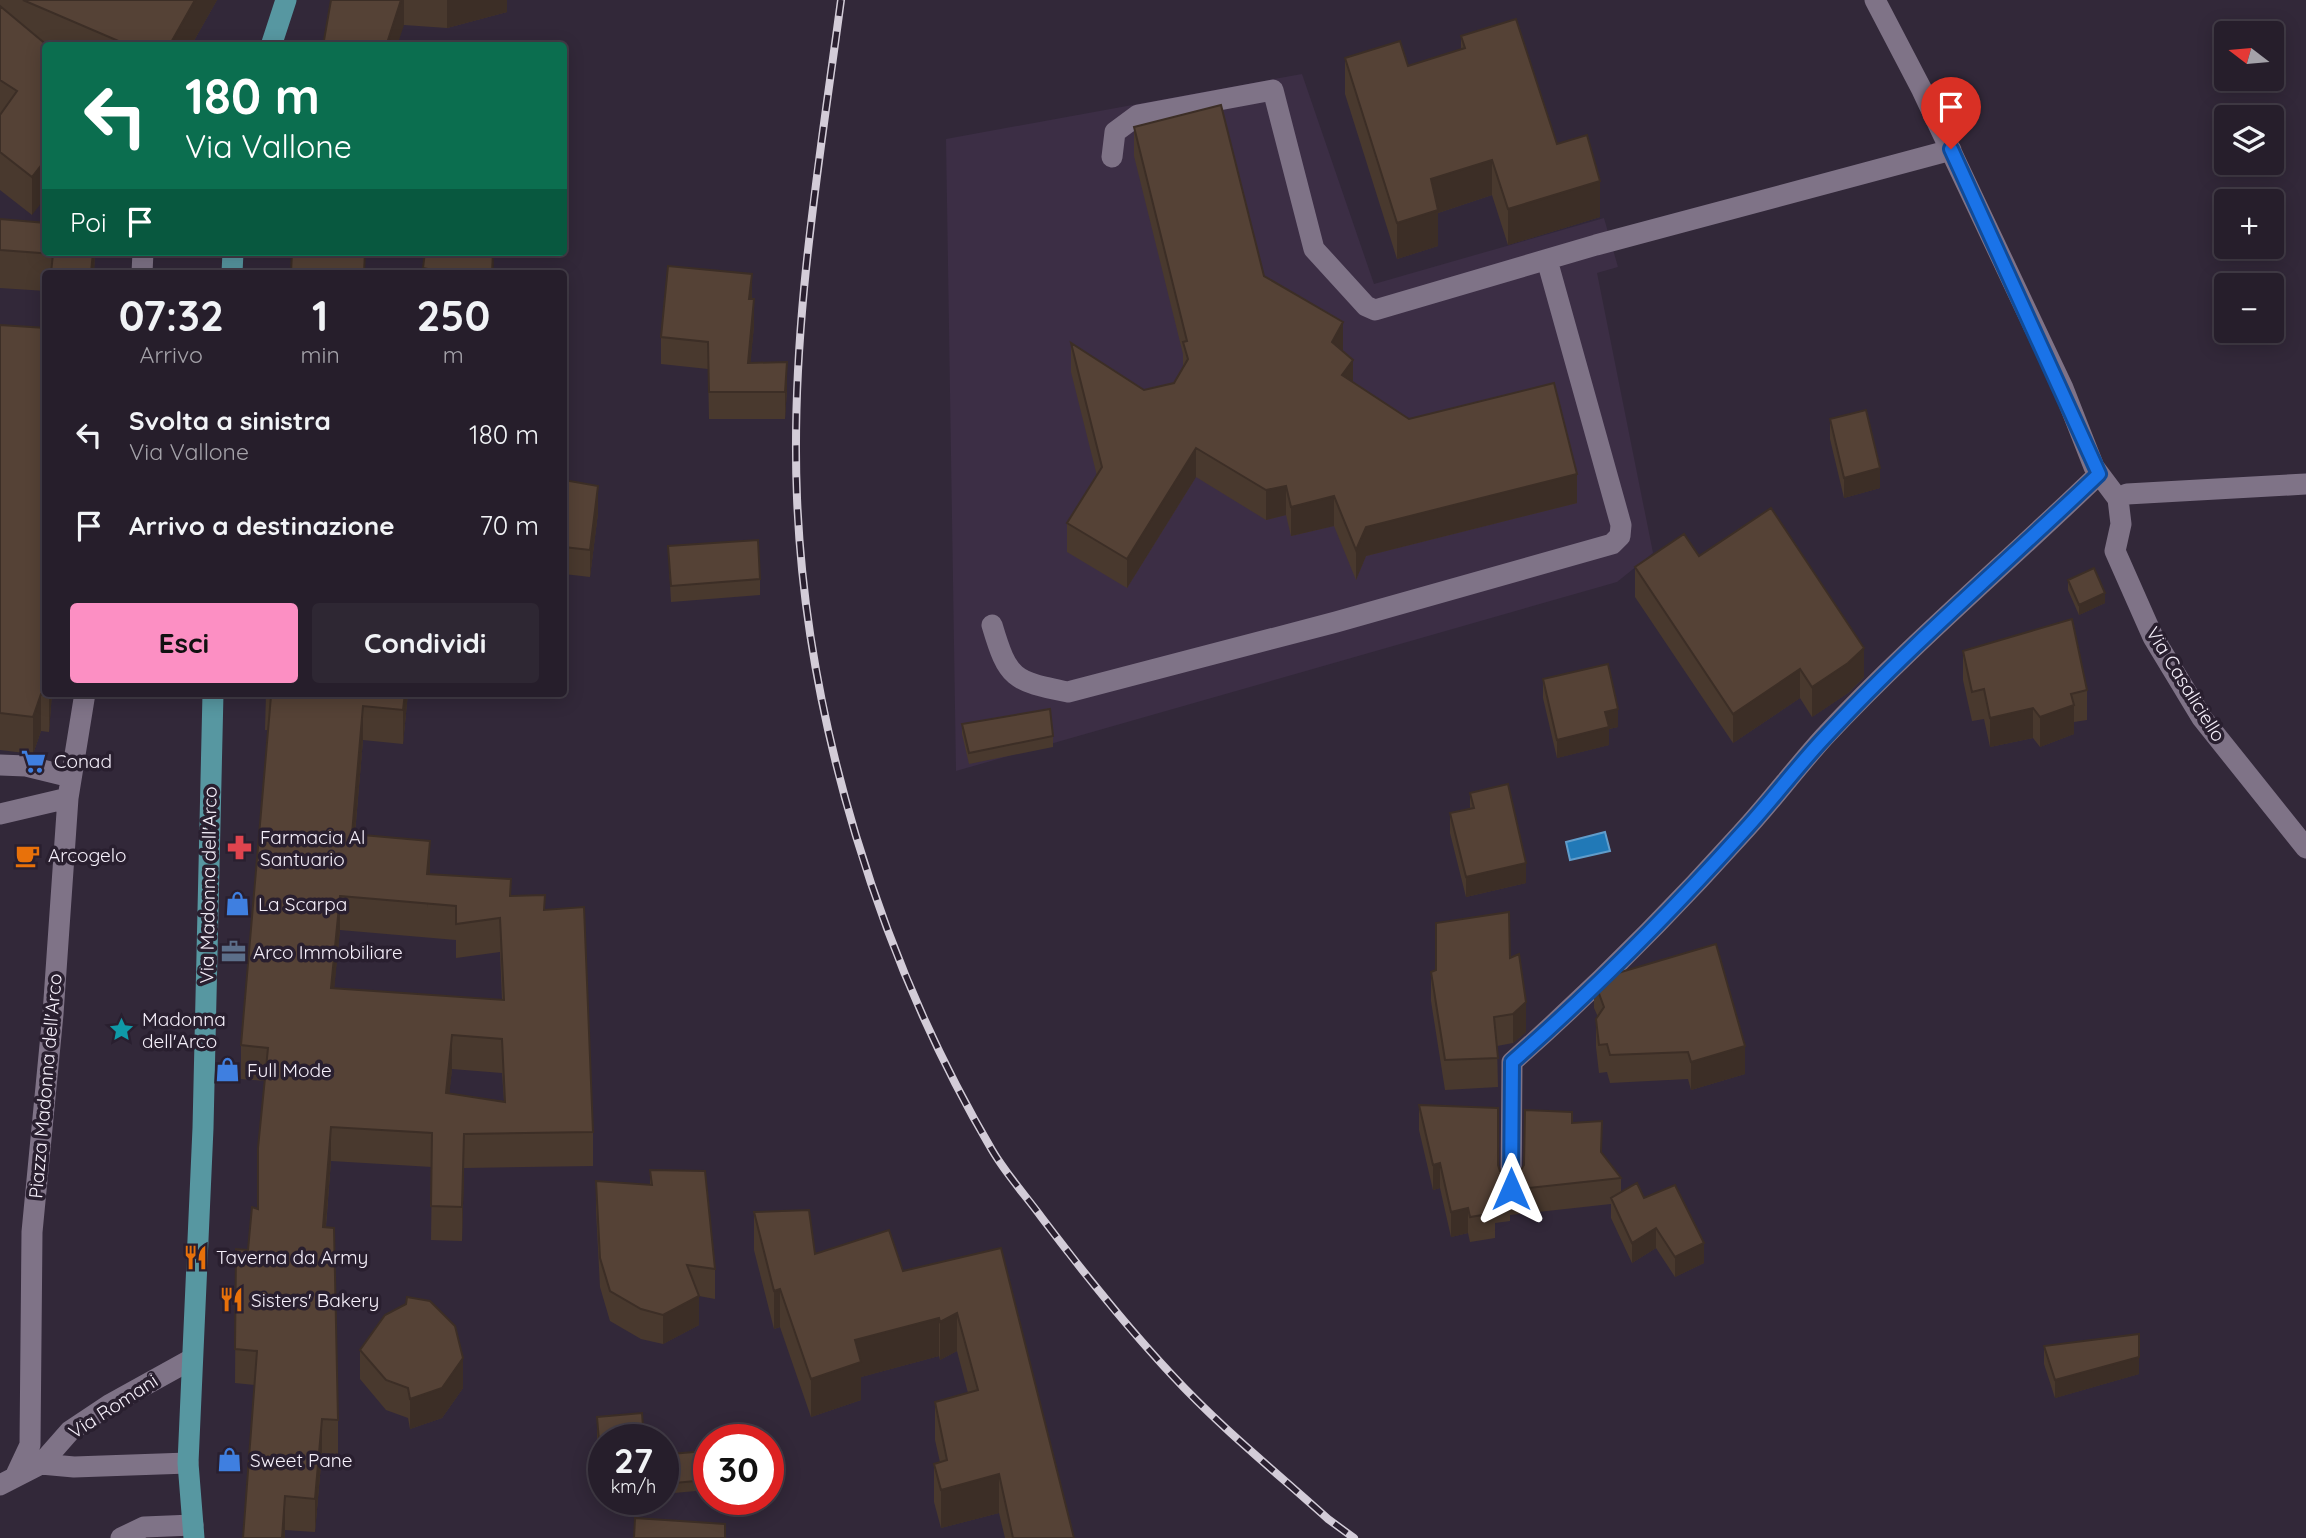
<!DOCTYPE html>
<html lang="it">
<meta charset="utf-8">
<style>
body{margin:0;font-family:Quicksand,sans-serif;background:#2e2733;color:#f1f3f6;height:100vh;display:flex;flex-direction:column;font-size:26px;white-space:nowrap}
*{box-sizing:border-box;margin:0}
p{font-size:23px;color:#a4a2a9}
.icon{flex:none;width:38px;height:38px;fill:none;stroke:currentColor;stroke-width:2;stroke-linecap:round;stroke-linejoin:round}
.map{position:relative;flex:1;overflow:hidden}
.panel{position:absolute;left:42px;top:270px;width:525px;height:427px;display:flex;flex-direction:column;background:#261e2b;border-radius:7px;box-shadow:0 4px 18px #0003,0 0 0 2px #423c47}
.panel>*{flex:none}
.banner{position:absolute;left:42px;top:42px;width:525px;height:214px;border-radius:7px;box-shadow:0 4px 18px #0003,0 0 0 2px #423c47;background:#0b6e4f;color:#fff;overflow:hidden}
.needle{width:46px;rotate:286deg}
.tools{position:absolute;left:2214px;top:21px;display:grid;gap:14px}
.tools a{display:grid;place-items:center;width:70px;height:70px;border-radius:7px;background:#261e2b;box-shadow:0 4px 18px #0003,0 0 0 2px #423c47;font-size:35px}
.speed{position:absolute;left:588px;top:1424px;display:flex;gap:14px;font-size:35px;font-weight:700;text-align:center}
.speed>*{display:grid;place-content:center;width:91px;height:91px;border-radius:50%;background:#261e2b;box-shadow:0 4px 18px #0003,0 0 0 2px #423c47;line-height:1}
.speed small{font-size:18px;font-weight:400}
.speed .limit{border:10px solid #d22;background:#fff;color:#111}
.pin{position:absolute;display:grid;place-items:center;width:60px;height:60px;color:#fff;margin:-72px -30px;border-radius:50% 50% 50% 0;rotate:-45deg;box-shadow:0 0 7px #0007}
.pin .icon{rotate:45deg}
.me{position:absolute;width:77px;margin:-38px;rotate:0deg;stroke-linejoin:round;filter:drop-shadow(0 0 5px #0008)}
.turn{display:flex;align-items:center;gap:24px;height:147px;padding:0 28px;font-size:32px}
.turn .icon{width:91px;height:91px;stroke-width:2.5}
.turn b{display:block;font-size:49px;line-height:60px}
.then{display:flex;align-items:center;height:66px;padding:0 28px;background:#0003;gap:14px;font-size:26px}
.eta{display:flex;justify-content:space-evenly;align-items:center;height:119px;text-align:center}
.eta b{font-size:42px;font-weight:700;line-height:49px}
.primary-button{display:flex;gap:14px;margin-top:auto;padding:14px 28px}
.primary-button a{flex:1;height:80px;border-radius:7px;background:#fc8fc3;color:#111;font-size:28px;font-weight:700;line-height:80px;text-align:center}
.primary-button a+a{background:#2e2733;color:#f1f3f6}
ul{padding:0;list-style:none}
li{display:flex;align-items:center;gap:21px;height:91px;padding:0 28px}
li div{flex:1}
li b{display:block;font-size:26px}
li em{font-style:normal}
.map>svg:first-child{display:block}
.built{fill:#3c2e45}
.water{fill:#2179b7;stroke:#619dcb;stroke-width:2}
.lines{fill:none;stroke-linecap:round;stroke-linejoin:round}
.minor{stroke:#7f7387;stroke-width:21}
.major{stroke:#5797a1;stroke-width:21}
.rail-casing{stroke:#d3ccd8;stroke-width:8}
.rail{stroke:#291f2f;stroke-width:5;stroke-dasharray:16;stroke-linecap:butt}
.wall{fill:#49392e;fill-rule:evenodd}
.shaded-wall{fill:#3c2e26}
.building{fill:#554236;stroke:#3c2e26;stroke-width:2;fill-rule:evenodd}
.route-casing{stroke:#114b97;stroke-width:18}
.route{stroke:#1a73e8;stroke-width:12}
.labels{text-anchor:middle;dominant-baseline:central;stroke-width:7;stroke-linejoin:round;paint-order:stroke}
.street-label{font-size:19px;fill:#f6f0fb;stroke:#291f2f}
.poi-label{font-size:19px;fill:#f6f0fb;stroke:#291f2f;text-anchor:start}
</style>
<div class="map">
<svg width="2306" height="1538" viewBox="0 0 2306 1538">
<rect width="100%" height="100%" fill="#322839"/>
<path class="built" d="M1302,74L1374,284L1604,218L1618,267L1597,273L1653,553L1617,582L956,771L946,139Z"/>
<path class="water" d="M1605,832L1610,851L1570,860L1566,842Z"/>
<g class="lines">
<path class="minor" d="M1875,0L1922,90L2063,388L2094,467L2118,499L2121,524L2115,551L2153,637L2202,718L2306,848
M1112,157L1115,132L1138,115L1273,90L1314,249L1366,306L1375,310L1596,245L1951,150
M142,273L143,252
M2118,499L2127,494L2306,484
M992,625C1008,679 1013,681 1068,692L1336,622L1612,544L1620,536L1621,525L1547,260
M0,765L26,766L71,777
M0,814L68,798
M1511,1189L1512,1062C1593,990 1669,914 1741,834C1770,803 1795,769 1824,737C1911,644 2008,562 2099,474
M41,1464L74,1467L188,1463
M15,1477L30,1445L32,1232L53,1014L68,798L85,693
M0,1485L41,1464L70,1431L109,1405L192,1359
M121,1538L144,1527L193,1525"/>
<path class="major" d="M271,46L286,0
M232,273L233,252
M194,1538L188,1463L203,1128L213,693"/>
<defs>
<path id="rail" d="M841,0C819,165 790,332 797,498C806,719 880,960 992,1150C1006,1174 1026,1196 1042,1218C1083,1272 1126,1326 1172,1375C1220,1427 1276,1472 1328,1519L1354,1538"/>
</defs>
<use href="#rail" class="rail-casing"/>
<use href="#rail" class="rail"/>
</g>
<path class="wall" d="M0,0H217L191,46H46L32,215L0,190Z
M331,0H507V12L447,28L404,25Z
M1461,36L1557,144L1600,217L1508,245L1492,195L1438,213V246L1397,259L1345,94V58L1408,66L1461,49Z
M1134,127L1264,276L1343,352L1353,382L1409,419L1577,503L1366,556L1356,580L1334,526L1291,536L1286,515L1266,520L1196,477L1127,588L1067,552V523L1097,476L1071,372V343L1144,390L1174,383L1183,367V354L1134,156Z
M0,219L95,252L94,273H46V291L0,288Z
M752,299L754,326L750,363L787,389L785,419H709L708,369L661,364V337Z
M0,325L46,693H52L49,732L41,731L33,754L0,750Z
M1830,419L1880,488L1844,498L1830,439Z
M564,480L598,513L590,577L564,574Z
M668,546L760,579V595L671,602Z
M1699,556L1864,677L1848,693L1812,717L1800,698L1733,743L1635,597V567Z
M2068,580L2105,603L2079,615L2068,590Z
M1963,651L2087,690V720L2074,722V734L2040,747L2033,738L1990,747L1984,719L1972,721L1963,680Z
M1543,679L1618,727L1609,729V745L1557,758L1543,698Z
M266,693H408L403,744L363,740L355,834L430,874L511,896L545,910L593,1132V1166L464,1168L462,1241L431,1240L432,1167L331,1161L326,1227L338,1420V1454L322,1453L315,1532L285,1530V1538H243L255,1385L235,1383L236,1249L248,1250L258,1209L265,1081L241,1079V1045L268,730H265ZM340,930L456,940V958L500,952L502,1000L334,988ZM452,1069L502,1073L504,1101L449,1094Z
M962,724L1053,736V747L969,764L962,734Z
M1470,793L1526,883L1466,897L1450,833V813L1470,809Z
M1510,958L1526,1032L1513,1043L1497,1046L1498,1087L1445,1090L1431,1001V972Z
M1594,980L1745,1074L1691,1090L1688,1079L1610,1083L1607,1072L1599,1073L1596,1047V1019L1598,1017L1594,1008Z
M1419,1105L1498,1165L1500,1171L1510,1177L1518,1175L1572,1123L1602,1153L1621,1178V1193L1644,1198L1704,1263L1675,1277L1656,1248L1632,1263L1611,1218V1204L1510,1215V1221L1495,1223V1238L1470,1242L1468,1233L1451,1237L1440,1188L1433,1190L1419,1130Z
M650,1170L715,1269V1299L699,1296V1325L663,1344L641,1339L610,1321L600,1287L596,1210V1181L650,1185Z
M754,1212L815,1254L903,1271L1001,1248L1074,1538H1005L999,1513L941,1528L934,1502V1464L940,1462L935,1440V1402L968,1393L957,1351L940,1360L939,1356L861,1377V1400L811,1417L780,1327L774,1329L754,1250Z
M2044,1346L2139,1374L2055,1398L2044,1364Z
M360,1350L463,1388L442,1418L410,1429L408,1418L386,1410L360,1379Z
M597,1417L604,1440V1485H601L597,1437Z
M671,1454L707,1480V1490L674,1493Z"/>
<path class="shaded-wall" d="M195,0H217L191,46H169Z
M401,0H404V25L397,46H388V40Z
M447,0H507V12L447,28Z
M46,159V197L32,215V177Z
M1492,160V195L1438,213V246L1397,259V223L1431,179Z
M1600,181V217L1508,245V209Z
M93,252H95L94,273H91Z
M493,252L494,273H492Z
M752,274V300L749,299Z
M754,299V326L748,390V363Z
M1343,322V351L1332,372V342Z
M1353,360V389L1342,375Z
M787,362V389L785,419V392Z
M1196,448V477L1127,588V559Z
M1880,468V488L1844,498V478Z
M1577,474V503L1366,556L1356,580V550L1366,527Z
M598,486V513L590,577V550Z
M1286,486V515L1266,520V490Z
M1334,496V526L1291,536V507Z
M2105,593V603L2079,615V605Z
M1864,648V677L1848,693L1812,717V687Z
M1800,669V698L1733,743V714Z
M49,693H52L49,732Z
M405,693H408L403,744V710Z
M41,694V731L33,754V717Z
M2074,705V734L2040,747V717Z
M363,706V740L352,867V834Z
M2033,708V738L1990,747V718Z
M1618,709V727L1609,729V745L1557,758V740L1605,712Z
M430,841V875L427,908V874Z
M1526,863V883L1466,897V877Z
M340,896V930L331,1022V988Z
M1526,1002V1032L1513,1043V1014Z
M452,1035V1069L446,1127V1093Z
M1745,1046V1074L1691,1090V1062Z
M331,1127V1161L323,1261V1227Z
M464,1134V1168L462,1241V1207Z
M1440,1163V1188L1433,1190V1165Z
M1468,1208V1233L1451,1237V1212Z
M1656,1228V1248L1632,1263V1243Z
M1704,1243V1263L1675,1277V1257Z
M780,1289V1327L774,1329V1291Z
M699,1296V1325L663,1344V1315Z
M957,1313V1351L940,1360V1322Z
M939,1318V1356L861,1377V1400L811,1417V1379L855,1340Z
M2139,1357V1374L2055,1398V1380Z
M463,1358V1388L442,1418L410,1429V1399Z
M322,1419V1453L315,1532V1499Z
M999,1474V1513L941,1528V1490Z
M285,1496V1538H282Z"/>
<path class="building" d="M23,0H195L169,46H130Z
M331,0H401L388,40L397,43L396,46H323Z
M0,6L48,46H46V159L32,177L0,152V115L17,91L0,80Z
M1516,19L1557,144L1587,135L1600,181L1508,209L1492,160L1431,179L1438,210L1397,223L1345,58L1400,41L1408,66L1465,48L1461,36Z
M1221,105L1264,276L1343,322L1332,342L1353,360L1342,375L1409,419L1554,383L1577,474L1366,527L1356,550L1334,496L1291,507L1286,486L1266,490L1196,448L1127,559L1067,523L1102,467L1071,343L1144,390L1174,383L1188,359L1183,342L1187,341L1134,127Z
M0,219L46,223V252H93L91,273H51L53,254L0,250Z
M292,252H365L364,273H291Z
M425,252H493L492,273H427L428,269L423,268Z
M668,266L752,274L749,299H754L748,363L787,362L785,392H709L708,342L661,337Z
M0,325L46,328V693H49V695L41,694L33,717L0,713Z
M1866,410L1880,468L1844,478L1830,419Z
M564,480L598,486L590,550L564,547Z
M1771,508L1864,648L1848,663L1812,687L1800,669L1733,714L1635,567L1684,534L1699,556Z
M758,540L760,579L671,586L668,546Z
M2094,568L2105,593L2079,605L2068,580Z
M2072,619L2087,690L2071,694L2074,705L2040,717L2033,708L1990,718L1984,689L1972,692L1963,651Z
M1608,664L1618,709L1605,712L1609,727L1557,740L1543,679Z
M266,693H405L403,710L363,706L352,834L430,841L427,874L511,879L510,896L545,895L544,910L584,907L593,1132L464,1134L462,1207L431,1206L432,1133L331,1127L323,1227L334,1228L338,1420L322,1419L315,1499L285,1496L282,1538H243L257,1351L235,1349L236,1249L248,1250L252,1207L258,1209V1148L268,1048L241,1045L271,696H265ZM340,896L456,906V924L500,918L504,1000L331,988ZM452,1035L502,1039L505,1102L446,1093Z
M1050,709L1053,736L969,753L962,724Z
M1508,784L1526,863L1466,877L1450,813L1474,808L1470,793Z
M1509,912L1510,958L1519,954L1526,1002L1513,1014L1494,1017L1498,1058L1445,1060L1431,972L1436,970V923Z
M1716,944L1745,1046L1691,1062L1688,1052L1610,1055L1607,1044L1599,1045L1596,1019L1604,1007L1594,980Z
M1419,1105L1498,1108V1165L1500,1171L1510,1177L1518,1175L1524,1165L1525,1110L1572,1112V1123L1602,1121L1601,1152L1621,1178L1509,1190L1510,1196L1495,1198V1213L1470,1217L1468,1208L1451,1212L1440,1163L1433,1165Z
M650,1170L705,1171L715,1269L687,1265L699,1296L663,1315L641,1309L610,1291L600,1258L596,1181L652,1185Z
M1637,1183L1644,1198L1675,1185L1704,1243L1675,1257L1656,1228L1632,1243L1611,1198Z
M809,1210L815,1254L889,1230L903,1271L1001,1248L1074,1538H1013L999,1474L941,1490L934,1464L947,1460L935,1402L978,1390L957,1313L940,1322L939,1318L855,1340L861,1362L811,1379L780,1289L774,1291L754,1212Z
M407,1297L430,1301L455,1326L463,1358L442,1388L410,1399L408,1388L386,1380L360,1350L385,1315L406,1304Z
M2139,1334V1357L2055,1380L2044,1346Z
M642,1413L644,1440H604V1465H601L597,1417Z
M705,1451L707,1480L674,1483L671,1454Z
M635,1518L725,1524V1538H634Z"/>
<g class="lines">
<defs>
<path id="route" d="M1511,1189L1512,1062C1593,991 1669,914 1741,834C1770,803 1795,769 1824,738C1911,644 2007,562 2099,474L1951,149"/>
</defs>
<use href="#route" class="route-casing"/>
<use href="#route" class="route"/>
</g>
<defs>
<symbol id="supermarket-bare" viewBox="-9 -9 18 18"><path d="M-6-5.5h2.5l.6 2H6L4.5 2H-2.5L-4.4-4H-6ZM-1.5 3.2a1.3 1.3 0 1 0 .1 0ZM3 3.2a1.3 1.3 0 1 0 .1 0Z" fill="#3f7fe0" stroke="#291f2f" stroke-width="2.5" paint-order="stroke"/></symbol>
<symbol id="pharmacy-bare" viewBox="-9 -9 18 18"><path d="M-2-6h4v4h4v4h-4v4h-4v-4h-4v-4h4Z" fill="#e0444e" stroke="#291f2f" stroke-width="2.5" paint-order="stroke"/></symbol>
<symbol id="cafe-bare" viewBox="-9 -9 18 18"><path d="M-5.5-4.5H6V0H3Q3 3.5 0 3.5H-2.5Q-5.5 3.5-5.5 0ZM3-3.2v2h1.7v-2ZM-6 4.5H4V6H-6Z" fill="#e8710a" stroke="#291f2f" stroke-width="2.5" paint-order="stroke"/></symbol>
<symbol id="shop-bare" viewBox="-9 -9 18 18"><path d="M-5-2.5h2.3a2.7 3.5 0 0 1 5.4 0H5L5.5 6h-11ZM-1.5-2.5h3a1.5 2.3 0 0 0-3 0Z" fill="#3f7fe0" stroke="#291f2f" stroke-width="2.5" paint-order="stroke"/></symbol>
<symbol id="office-bare" viewBox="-9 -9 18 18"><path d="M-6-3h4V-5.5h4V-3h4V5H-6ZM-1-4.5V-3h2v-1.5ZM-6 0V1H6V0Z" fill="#5c6f8a" stroke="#291f2f" stroke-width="2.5" paint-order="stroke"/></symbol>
<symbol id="sight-bare" viewBox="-9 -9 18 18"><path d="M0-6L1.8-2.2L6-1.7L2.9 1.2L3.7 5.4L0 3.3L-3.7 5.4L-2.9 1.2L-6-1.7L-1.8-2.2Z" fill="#0f9aa8" stroke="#291f2f" stroke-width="2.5" paint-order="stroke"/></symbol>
<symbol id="restaurant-bare" viewBox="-9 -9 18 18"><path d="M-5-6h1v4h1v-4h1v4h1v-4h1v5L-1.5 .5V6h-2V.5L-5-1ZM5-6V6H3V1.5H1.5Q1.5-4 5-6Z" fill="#e8710a" stroke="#291f2f" stroke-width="2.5" paint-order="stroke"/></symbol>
</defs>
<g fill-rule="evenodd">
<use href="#supermarket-bare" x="16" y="744" width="35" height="35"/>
<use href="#pharmacy-bare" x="222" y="830" width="35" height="35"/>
<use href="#cafe-bare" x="10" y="838" width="35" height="35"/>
<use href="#shop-bare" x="220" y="886" width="35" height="35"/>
<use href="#office-bare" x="216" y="934" width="35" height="35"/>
<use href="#sight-bare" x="104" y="1012" width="35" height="35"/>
<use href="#shop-bare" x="210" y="1052" width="35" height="35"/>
<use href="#restaurant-bare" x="178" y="1240" width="35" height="35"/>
<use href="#restaurant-bare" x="214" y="1282" width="35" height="35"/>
<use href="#shop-bare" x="212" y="1442" width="35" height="35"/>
</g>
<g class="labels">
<g class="street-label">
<text transform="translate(2186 684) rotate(58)">Via Casaliciello</text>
<text transform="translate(208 885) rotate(-89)">Via Madonna dell'Arco</text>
<text transform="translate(45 1086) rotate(-85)">Piazza Madonna dell'Arco</text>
<text transform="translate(113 1406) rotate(-33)">Via Romani</text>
</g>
<g class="poi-label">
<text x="54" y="761">Conad</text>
<text x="260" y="837">Farmacia Al<tspan x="260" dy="22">Santuario</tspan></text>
<text x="48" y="855">Arcogelo</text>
<text x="258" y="904">La Scarpa</text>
<text x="253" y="952">Arco Immobiliare</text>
<text x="142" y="1019">Madonna<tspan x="142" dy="22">dell'Arco</tspan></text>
<text x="247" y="1070">Full Mode</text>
<text x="216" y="1257">Taverna da Army</text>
<text x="251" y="1300">Sisters' Bakery</text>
<text x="250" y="1460">Sweet Pane</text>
</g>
</g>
</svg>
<div class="tools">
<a><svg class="needle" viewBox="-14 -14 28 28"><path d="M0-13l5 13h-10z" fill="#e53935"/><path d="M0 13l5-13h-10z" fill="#a4a2a9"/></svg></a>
<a><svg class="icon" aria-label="layers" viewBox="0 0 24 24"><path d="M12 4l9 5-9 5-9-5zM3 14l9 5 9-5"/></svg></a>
<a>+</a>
<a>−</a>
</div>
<div class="speed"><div>27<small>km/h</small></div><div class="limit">30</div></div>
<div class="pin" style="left:1951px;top:149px;background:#d93025"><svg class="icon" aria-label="arrive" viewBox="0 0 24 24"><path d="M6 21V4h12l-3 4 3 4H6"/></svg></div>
<svg class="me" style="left:1511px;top:1189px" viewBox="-20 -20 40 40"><path d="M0-17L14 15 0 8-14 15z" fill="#1a73e8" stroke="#fff" stroke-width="4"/></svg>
<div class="banner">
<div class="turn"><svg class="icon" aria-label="left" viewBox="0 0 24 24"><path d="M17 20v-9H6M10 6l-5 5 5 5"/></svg><div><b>180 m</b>Via Vallone</div></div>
<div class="then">Poi<svg class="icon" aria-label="arrive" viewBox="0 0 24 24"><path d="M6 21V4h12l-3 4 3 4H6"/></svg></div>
</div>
<section class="panel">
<div class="eta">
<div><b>07:32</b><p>Arrivo</p></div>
<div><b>1</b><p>min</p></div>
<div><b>250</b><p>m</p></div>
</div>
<ul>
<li><svg class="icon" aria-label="left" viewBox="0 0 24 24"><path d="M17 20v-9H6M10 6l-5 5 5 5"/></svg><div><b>Svolta a sinistra</b><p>Via Vallone</p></div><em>180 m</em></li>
<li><svg class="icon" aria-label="arrive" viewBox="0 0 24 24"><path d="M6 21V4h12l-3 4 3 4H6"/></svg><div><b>Arrivo a destinazione</b></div><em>70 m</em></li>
</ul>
<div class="primary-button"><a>Esci</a><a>Condividi</a></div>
</section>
</div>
